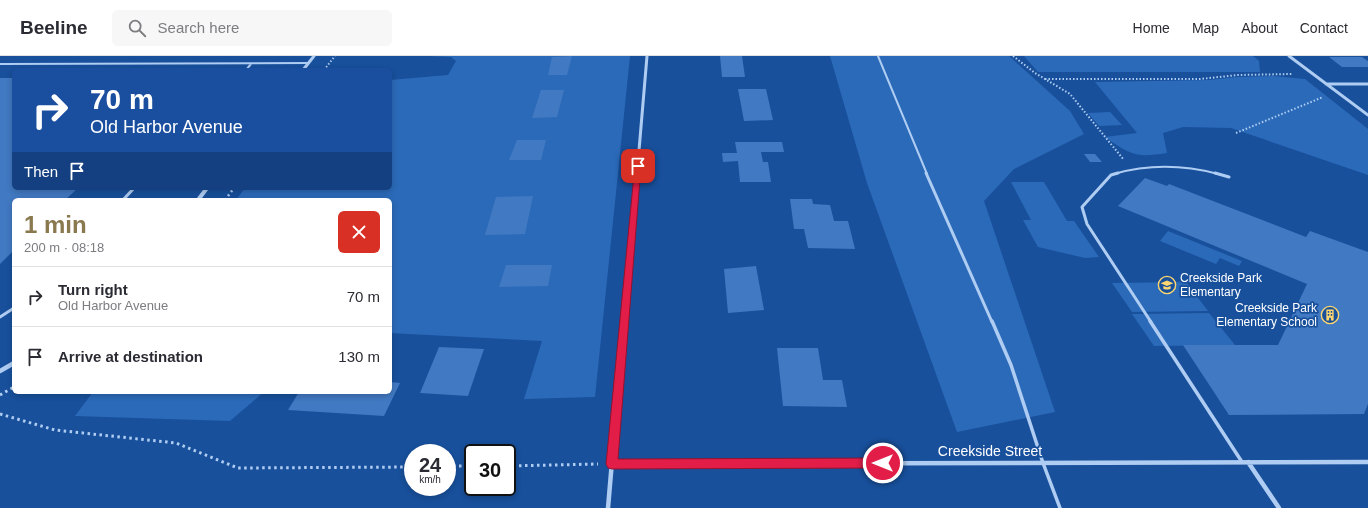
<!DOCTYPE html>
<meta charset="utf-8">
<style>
body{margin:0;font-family:Helvetica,sans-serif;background:#f7f7f7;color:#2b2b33;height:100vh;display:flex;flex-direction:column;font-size:15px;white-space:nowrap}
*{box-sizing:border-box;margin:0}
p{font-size:13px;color:#7c7c81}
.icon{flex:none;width:22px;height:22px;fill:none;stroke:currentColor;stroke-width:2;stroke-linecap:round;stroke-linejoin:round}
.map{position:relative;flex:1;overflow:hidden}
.sheet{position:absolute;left:12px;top:142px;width:380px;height:196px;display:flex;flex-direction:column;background:#fff;border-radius:6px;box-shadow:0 2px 6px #0003}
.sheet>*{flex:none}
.top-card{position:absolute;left:12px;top:12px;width:380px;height:122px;border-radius:6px;box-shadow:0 2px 6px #0003;background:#1a4fa0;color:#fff;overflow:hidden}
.speed{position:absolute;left:404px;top:388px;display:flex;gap:8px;font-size:20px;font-weight:700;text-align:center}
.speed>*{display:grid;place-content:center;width:52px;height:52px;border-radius:50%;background:#fff;box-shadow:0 2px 6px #0003;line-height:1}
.speed small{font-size:10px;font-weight:400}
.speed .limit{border:2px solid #111;border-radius:6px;background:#fff;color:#111}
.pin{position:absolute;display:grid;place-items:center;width:34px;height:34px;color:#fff;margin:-17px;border-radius:8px;box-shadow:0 2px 6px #0006}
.me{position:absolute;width:44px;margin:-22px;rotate:270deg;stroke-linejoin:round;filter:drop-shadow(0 0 3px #0008)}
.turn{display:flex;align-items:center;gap:14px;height:84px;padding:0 12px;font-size:18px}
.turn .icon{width:52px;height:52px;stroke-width:2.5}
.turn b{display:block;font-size:28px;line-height:34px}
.then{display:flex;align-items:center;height:38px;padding:0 12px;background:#0003;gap:8px;font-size:15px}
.round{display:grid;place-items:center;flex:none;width:42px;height:42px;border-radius:6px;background:#f7f7f7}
.head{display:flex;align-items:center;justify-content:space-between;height:68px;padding:0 12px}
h1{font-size:24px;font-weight:700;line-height:30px;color:#8a784e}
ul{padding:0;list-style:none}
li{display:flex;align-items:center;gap:12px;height:60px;padding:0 12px;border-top:1px solid #e1e1e2}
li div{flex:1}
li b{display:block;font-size:15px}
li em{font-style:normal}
header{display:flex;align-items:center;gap:24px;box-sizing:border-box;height:56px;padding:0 20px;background:#fff;border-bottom:1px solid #e1e1e2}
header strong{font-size:19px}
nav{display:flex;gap:22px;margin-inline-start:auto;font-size:14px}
.search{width:280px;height:36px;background:#f7f7f7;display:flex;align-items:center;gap:10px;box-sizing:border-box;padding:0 14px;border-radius:6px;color:#7c7c81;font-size:15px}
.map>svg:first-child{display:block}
.green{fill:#2b6ab9}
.building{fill:#4179c2}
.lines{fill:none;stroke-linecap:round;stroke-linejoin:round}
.path-far2{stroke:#afcdf2;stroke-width:2;stroke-dasharray:1.5 2;stroke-linecap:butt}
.path-far1{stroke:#afcdf2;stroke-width:2.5;stroke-dasharray:2 3;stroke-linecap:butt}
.path{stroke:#afcdf2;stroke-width:3;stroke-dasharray:2.5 3.5;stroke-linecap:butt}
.lane-far2{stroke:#afcdf2;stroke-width:2}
.lane-far1{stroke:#afcdf2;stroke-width:3}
.lane{stroke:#afcdf2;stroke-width:3.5}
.street-far2{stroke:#afcdf2;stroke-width:3}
.street-far1{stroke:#afcdf2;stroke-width:4}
.street{stroke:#afcdf2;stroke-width:4.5}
.route{fill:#e11d48;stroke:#92132f}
.labels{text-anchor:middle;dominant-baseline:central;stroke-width:3.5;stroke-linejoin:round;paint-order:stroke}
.poi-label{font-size:12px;fill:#fff;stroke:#18509c;text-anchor:start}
.near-street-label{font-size:14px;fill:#fff;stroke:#18509c}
</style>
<header>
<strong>Beeline</strong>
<div class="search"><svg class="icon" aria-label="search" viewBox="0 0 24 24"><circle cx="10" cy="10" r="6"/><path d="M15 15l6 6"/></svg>Search here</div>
<nav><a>Home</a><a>Map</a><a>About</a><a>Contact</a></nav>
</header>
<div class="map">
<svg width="1368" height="452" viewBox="0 0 1368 452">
<rect width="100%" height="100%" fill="#18509c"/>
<path class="green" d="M428,0H630L595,341L524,343L542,285L390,277V144H236L245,132H390V24L448,19L456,5L451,1Z
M830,0H1009L1070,55L1084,78L1014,113L984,145L1055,356L957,376L867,127Z
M1024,0H1253L1259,5L1260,16H1038Z
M1273,20L1305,23L1368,73V119L1231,72L1183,71L1163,77L1167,97C1137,102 1130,99 1105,81L1137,77L1095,26L1209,24L1237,21Z
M1110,56L1122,69L1099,70L1088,57Z
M1011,126H1044L1067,165H1074L1099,201L1085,202L1038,191L1023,164H1031Z
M1168,175L1242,205L1239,210L1220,202L1216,208L1160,185Z
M1186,226L1208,255L1132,256L1112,227Z
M1209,257L1235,289L1154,290L1132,258Z
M93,336H264L230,365L75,360Z"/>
<path class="building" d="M572,0L567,19H548L552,1Z
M720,0H742L745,21H722Z
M1329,1H1362L1368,5V11H1342Z
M0,22H14V132H78L65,144H14V194L0,208Z
M738,33H766L773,64L744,65Z
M541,34H564L557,61L532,62Z
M517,84H546L541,104H509Z
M735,86H782L784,96H761L763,106H768L771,126H740L738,105L723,106L722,97H737Z
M1084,98H1095L1102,106H1090Z
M1145,122L1167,130L1169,128L1306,181L1310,175L1368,196V348L1364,358L1229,359L1183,289H1278L1307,228L1118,150Z
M533,140L525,178L485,179L496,141Z
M790,143H812L813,148L830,149L834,165H848L855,193L808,192L804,173H794Z
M506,209H552L548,230L499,231Z
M756,210L764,254L728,257L724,213Z
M439,291L484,293L468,340L420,337Z
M777,292H818L823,324H842L847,351L783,350Z
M390,326L400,327L384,360L288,354L299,336H390Z"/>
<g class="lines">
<path class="path-far2" d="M1013,0L1035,17L1070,38L1124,104
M324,14L335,0
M1045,23H1200L1238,19L1293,18
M1236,77L1323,41"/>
<path class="path-far1" d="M225,144L234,132"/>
<path class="path" d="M0,339L14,331
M0,358L55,374L176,387L238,412L413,411
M447,410H473
M507,410L598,408"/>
<path class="lane-far2" d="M878,0L927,118
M0,8L308,7
M246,14L251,8
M1114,118C1149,108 1184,109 1218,118"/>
<path class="lane-far1" d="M926,117L992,266
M1118,117L1111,119L1082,151L1087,168L1151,266
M1215,117L1229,121
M123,144L134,132
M0,261L14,252"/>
<path class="lane" d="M992,265L1011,309L1043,407L1060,452
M1150,265L1242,406"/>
<path class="street-far2" d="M1289,0L1368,59
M303,14L314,0
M1326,28H1368
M637,118L647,0"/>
<path class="street-far1" d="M198,144L207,132
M624,266L637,117"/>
<path class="street" d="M0,315L14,307
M1248,406L1279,452
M612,408L1368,406
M608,452L624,265"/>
</g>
<path class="route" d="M635,108H640L641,110L618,403L883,402L887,404L889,407L887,411L883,412L612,413L608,412L606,408Z"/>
<defs>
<symbol id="school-ring" viewBox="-11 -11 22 22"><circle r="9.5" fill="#18509c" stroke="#ffd770" stroke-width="1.5"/><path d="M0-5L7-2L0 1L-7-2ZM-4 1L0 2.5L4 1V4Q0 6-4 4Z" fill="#ffd770"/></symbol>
<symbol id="building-ring" viewBox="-11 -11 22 22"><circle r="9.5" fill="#18509c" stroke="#ffd770" stroke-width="1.5"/><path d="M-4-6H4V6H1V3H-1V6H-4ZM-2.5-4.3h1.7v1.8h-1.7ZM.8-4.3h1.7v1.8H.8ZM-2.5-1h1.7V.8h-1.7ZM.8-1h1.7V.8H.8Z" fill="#ffd770"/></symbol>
</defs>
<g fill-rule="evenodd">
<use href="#school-ring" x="1157" y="219" width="20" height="20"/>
<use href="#building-ring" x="1320" y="249" width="20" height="20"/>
</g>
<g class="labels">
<g class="poi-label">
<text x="1180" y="222">Creekside Park<tspan x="1180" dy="14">Elementary</tspan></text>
<text x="1317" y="252" text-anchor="end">Creekside Park<tspan x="1317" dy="14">Elementary School</tspan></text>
</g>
<g class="near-street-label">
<text x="990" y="395">Creekside Street</text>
</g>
</g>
</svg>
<div class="speed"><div>24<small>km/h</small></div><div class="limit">30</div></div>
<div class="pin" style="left:638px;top:110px;background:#d93025"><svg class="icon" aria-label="arrive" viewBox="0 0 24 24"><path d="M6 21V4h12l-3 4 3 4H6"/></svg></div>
<svg class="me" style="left:883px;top:407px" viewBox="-20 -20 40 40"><circle r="17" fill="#e11d48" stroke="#fff" stroke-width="3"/><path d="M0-11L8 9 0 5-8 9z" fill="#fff"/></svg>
<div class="top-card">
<div class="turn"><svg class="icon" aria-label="right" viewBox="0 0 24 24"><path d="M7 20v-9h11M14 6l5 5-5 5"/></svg><div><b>70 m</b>Old Harbor Avenue</div></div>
<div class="then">Then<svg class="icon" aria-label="arrive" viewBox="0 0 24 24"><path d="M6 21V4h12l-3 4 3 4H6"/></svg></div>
</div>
<section class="sheet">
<div class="head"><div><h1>1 min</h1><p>200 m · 08:18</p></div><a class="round" style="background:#d93025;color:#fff"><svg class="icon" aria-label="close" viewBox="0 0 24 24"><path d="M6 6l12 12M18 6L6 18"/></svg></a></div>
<ul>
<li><svg class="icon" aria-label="right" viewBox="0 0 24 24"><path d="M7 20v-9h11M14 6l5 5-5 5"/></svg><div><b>Turn right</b><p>Old Harbor Avenue</p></div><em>70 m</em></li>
<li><svg class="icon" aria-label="arrive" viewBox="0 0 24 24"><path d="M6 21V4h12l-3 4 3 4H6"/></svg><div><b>Arrive at destination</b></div><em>130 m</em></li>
</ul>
</section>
</div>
